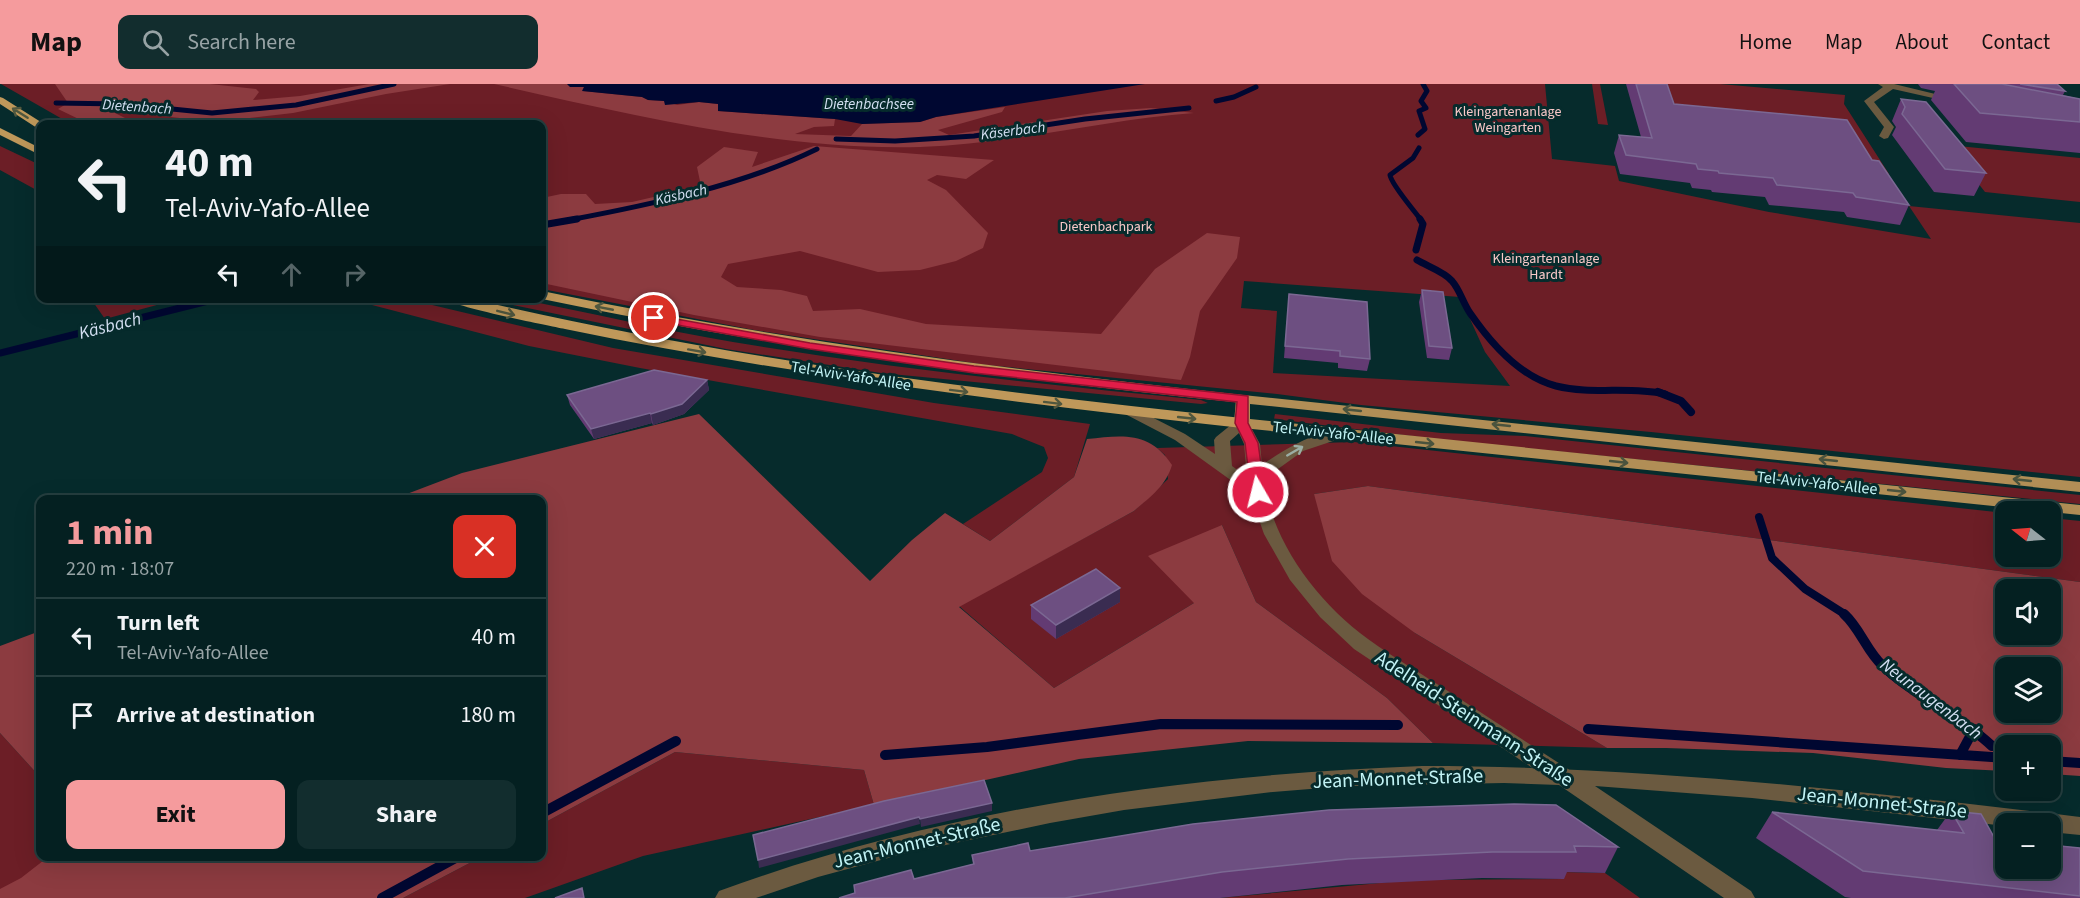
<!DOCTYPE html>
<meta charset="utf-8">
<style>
body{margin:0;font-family:"Source Sans 3",sans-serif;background:#122d2e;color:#f1f3f6;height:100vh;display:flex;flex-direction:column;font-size:22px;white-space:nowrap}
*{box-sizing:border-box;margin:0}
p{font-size:20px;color:#97a3a5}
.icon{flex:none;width:33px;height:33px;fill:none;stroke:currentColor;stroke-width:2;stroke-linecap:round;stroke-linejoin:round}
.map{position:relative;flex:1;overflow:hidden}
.details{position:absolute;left:36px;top:411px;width:510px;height:366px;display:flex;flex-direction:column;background:#042021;border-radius:12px;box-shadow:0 6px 24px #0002,0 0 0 2px #253e3f}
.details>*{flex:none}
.guide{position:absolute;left:36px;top:36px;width:510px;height:183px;border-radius:12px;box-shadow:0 6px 24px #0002,0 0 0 2px #253e3f;background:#042021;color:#f1f3f6;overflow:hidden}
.needle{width:39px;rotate:287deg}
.tools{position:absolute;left:1995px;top:417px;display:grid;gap:12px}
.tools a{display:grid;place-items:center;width:66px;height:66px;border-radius:12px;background:#042021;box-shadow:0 6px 24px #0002,0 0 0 2px #253e3f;font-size:30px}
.pin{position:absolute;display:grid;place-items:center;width:51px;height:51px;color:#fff;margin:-26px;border:3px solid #fff;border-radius:50%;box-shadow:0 2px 6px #0007}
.me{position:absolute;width:66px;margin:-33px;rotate:352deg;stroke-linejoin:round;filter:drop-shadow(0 0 4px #0008)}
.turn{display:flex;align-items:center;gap:21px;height:126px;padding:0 30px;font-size:27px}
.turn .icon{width:78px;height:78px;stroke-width:2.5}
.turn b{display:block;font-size:42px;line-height:51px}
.lanes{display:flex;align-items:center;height:57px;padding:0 30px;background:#0003;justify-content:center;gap:30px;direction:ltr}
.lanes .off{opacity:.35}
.round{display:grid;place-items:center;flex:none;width:63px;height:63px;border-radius:12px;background:#122d2e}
.head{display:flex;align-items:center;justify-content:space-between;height:102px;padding:0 30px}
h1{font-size:36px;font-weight:700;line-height:45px;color:#f59b9d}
.cta{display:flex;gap:12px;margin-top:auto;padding:12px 30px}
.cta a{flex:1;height:69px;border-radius:12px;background:#f59b9d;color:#111;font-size:24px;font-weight:700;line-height:69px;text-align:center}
.cta a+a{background:#122d2e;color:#f1f3f6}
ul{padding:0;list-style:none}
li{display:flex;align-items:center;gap:18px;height:78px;padding:0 30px;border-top:2px solid #253e3f}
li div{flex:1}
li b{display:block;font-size:22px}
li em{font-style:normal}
header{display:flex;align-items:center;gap:36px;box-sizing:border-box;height:84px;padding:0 30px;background:#f59b9d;color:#111}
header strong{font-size:28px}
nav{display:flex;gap:33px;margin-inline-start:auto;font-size:21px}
.search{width:420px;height:54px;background:#122d2e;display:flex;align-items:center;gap:15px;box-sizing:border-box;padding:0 21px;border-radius:12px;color:#97a3a5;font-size:22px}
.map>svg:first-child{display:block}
.green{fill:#6c1e26;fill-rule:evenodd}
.forest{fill:#8c3b40;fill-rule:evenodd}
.water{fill:#000731}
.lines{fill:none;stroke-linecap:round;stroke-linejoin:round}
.stream-far3{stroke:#000731;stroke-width:5}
.stream-far2{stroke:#000731;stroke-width:7}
.stream-far1{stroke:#000731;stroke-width:8}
.stream{stroke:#000731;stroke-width:10}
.minor{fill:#6b5a40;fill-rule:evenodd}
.tertiary{fill:#6b5a40;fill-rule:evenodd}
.primary{fill:#b18e56;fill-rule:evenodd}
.trunk{fill:#bf985a;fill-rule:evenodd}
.wall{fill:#633b73}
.shaded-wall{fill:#3a2c51}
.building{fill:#6d4f81;stroke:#7b6893;stroke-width:1.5}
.oneway{stroke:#50573e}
.oneway2{stroke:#4a533d}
.oneway3{stroke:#9baea4}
.route{fill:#e11d48;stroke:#92132f;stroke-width:1.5}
.labels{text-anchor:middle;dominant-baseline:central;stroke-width:6;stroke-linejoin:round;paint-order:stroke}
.far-park-label{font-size:14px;fill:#fbc9c9;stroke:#062b2c}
.far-water-label{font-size:15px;font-style:italic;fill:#d4e0f3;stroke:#062b2c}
.street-label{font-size:16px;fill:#c2f3f5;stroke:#062b2c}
.water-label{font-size:18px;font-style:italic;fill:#d4e0f3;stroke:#062b2c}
.near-street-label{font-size:20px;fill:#c2f3f5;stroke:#062b2c}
</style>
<header>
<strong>Map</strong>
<div class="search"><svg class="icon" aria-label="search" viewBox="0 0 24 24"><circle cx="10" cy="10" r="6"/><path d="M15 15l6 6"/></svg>Search here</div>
<nav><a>Home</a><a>Map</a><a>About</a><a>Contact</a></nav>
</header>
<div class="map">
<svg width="2080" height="814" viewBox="0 0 2080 814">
<rect width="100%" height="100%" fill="#062b2c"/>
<path class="green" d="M1,0H1545L1552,75L1615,82L1619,97L1769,128L1931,155L1909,122L2080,139V393L1651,348L1361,321L1277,310L987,281L754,246L542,205V40H71ZM1244,197L1460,213L1485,268L1510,302L1273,289L1277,227L1241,224Z
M1592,0H1600L1608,41L1598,40Z
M1667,0H1720L1845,11L1844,20L1889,90L1667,66L1680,35Z
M1948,61L2080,74V118L1985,108Z
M0,62L40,81V108L0,86Z
M91,215H179L105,235Z
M349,215H407L613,264L934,319L1090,340L1074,393L990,457L963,440L1042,388L1048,374L1044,363L1012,350L640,284L529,262Z
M484,215H520C591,229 662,246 733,258C888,284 1045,301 1201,316L1208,319L1201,320L881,289L726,265Z
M1275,330L1441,349L1525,352L2080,411V420L1444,356L1274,335Z
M1354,358L2005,429L2006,472H2050L2051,434L2080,437V498L1368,402L1314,410L1415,549L1607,664L1433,659L1387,614L1256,518L1222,441L1194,519L1054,604L959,522L1134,427L1168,395L1165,371L1157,364Z
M0,649L40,693V772L115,773L0,814Z
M675,668L864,686L874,721L643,772L525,814H403L481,773L542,772V740Z
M1562,788L1605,789L1640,814H1220L1412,796L1564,795Z"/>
<path class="forest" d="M55,0H210L256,5L259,8L253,16L300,12L369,0H450L386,10L293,29L215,38L109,26L137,40H89L58,25L68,19Z
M494,0H567L584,3L583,7L642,13L648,16L665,17L677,21L699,18L718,20V27L835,35L834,42L814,43L795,50L851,52L862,40L920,38L936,33L1005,23L1002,28L938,46L949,51L1107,27L1151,24L1194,29C1102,36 1012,60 920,63C782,67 628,30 494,0Z
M814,62L994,76L966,95L937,91L927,96L946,106L988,149L983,164L956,177L920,186L878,188L800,167L728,180L721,193L737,203L781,206L807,212L813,227L860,225L926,240L1101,250L1155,185L1207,149L1240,153L1237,174L1200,227L1190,273L1181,296L820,253L694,231L542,199V114L561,110H586L595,120L632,118L701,102L697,83L724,63L758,68L752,83Z
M699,330L870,497L912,456L945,429L990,457L1074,393L1087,355C1123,351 1150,347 1172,381C1166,402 1150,413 1134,427L959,523L1054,604L1194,519L1148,472L1222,441L1256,518L1387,614L1433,659L1248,657L1079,675L874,721L864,686L675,668L542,740V416H391L462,389Z
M1368,402L2080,498V692L2051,690L2050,662H2006L2005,687L1946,684L1813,669L1666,664H1607L1415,549L1362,510L1332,477L1314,410ZM2006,506H2050V550H2006ZM2006,584H2050V628H2006Z
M40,547V693L0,649V562Z
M48,773V772L481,773L403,814H0V805L21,794Z"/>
<path class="water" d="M567,0H1145L936,33L920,38L862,40L835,35L718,27V20L699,18L665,21L664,17L648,16L642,13L582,7L584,3H570Z"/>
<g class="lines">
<path class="stream-far3" d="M1216,17L1234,13L1256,3
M56,19L122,20L212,29L296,21L394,0
M1418,51L1425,45L1419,27L1426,24L1421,17L1427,7L1423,0
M836,55L895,57L974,52L1085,35L1189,24
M1419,64L1413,74L1390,91C1391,100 1413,125 1421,136
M569,136C649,121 744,101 817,65"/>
<path class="stream-far2" d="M542,141L577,135
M1416,166L1423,140L1420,135
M1417,176C1427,182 1445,188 1452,197C1460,206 1463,219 1470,229C1490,258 1520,293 1556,302C1592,311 1629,302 1665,310
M0,269L220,214"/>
<path class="stream-far1" d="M1658,308L1681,317L1691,328
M1759,433L1772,474L1805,505L1846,531"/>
<path class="stream" d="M1844,530C1860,544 1867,568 1883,582C1916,613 1959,631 1992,662
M1588,645L2006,674
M885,671L987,663L1161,640L1398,641
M1960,671L1974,645
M2050,677L2080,679
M542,729L676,657
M382,814L459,772"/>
<path class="minor" d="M1878,0H1894L1960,16L1955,19L1893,5L1874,18L1894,43L1888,54L1884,55L1879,52L1884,43L1864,17L1883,3Z
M1422,682C1643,682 1861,707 2080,733V751L2050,748V740H2006V742L1752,714L1595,702L1751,807L1755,814H1724L1559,701L1504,699L1347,702L1273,708L1124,726L1050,739L903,770L818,793L756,814H715L719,807C943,725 1184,691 1422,682Z"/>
<path class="tertiary" d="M1132,323L1185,350L1215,370L1214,356L1216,353L1237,336H1247L1260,360L1262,381C1280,368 1324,341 1345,347L1348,350L1345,353L1303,367L1264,395C1271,457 1318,519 1368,555C1394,574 1422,590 1448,607C1489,634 1530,660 1571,687L1574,693L1571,699L1563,702L1555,699L1354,565L1320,533L1290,496L1264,450L1250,410L1175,356L1127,331L1124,328ZM1239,349L1244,360L1247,393L1232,382L1230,357Z"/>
<path class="primary" d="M1243,311L2080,398V408L1250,320V335L2080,421V431L1242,344L1234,339L1236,315Z"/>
<path class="trunk" d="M0,13L3,14L44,40H40V45L37,44L0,20Z
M0,44L40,64V71L0,51Z
M542,207C774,255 1008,286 1243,311L1250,315L1243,319C1008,295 774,264 542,215Z
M443,214H468C723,274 982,307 1242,334L1250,339L1242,344C1015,319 789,291 565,245C545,241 454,223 443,214Z"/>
</g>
<path class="wall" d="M1626,0H1667L1674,20L1872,76L1909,121L1900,141L1847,133L1844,128L1769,121L1765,113L1712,108L1711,106L1692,104L1690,99L1620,90L1614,69L1619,51L1641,53Z
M1918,0H2057L2065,7L2063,11L2080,15V69L1966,58L1931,16L1935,7L1921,4Z
M1901,15L1986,89L1974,112L1934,108L1892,51L1896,43L1892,37Z
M1422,206L1452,264L1449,276L1427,274L1419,218Z
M1289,210L1370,275L1367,287L1338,284V279L1284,274Z
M707,296L709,306L684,330L653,341L652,339L594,355L570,321L567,311Z
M1120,518L1056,555L1031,535V521Z
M1951,727L1994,753L2080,764V814H1851L1845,813L1756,754L1772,728L1937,746Z
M1193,740L1618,763L1605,789L1567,788L1564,795L1482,794L1342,801L1220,814H839L973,780L972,771L1030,767Z"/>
<path class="shaded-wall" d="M707,296L709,306L684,330L653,341L651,330Z
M650,329L652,339L594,355L591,345Z
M1120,504V518L1056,555V541Z
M992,719V727L921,743L920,735Z
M919,733L920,740L759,784L758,776Z"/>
<path class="building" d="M1636,0H1667L1674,20L1847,36L1872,76L1879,77L1909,121L1856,113L1853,109L1777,101L1773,94L1719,89L1718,87L1698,85L1696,80L1626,71L1619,51L1652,54Z
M1954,0H2002L2080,15V38L1980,29Z
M2020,0H2057L2065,7Z
M1901,15L1926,18L1986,89L1945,85L1902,30L1905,23Z
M1422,206L1443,208L1452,264L1429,262Z
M1289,210L1367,218L1370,275L1340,272V267L1285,262Z
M654,286L707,296L682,320L651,330L650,329L591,345L567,311Z
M1096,485L1120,504L1056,541L1031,521Z
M984,696L992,719L920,735L919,733L758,776L753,751L884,717Z
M1514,720L1556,721L1618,763L1574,762L1576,768H1492L1348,775L1222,788L1065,814H839L855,809L854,801L911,786L914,795L974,780L972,771L1028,759L1030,767L1193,740L1329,726Z
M1951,727L1981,730L1994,753L2006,755V784H2050V761L2080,764V812L1863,787L1772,728L1964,749Z
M582,804L584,814H555Z"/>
<defs><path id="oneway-shaft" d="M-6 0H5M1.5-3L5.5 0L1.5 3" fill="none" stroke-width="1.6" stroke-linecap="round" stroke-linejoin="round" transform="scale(1.5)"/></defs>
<g class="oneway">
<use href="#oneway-shaft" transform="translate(20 29) rotate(-148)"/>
<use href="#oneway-shaft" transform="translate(604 224) rotate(-169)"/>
<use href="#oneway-shaft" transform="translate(506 229) rotate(14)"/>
<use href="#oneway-shaft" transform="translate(697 267) rotate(10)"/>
<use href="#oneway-shaft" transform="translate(959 307) rotate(7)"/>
<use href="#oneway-shaft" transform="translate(1053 319) rotate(7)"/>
<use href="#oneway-shaft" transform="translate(1187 334) rotate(6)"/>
</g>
<g class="oneway2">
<use href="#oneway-shaft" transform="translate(1352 326) rotate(-174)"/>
<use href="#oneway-shaft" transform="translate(1501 341) rotate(-174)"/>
<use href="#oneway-shaft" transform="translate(1425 359) rotate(6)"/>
<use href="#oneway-shaft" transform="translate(1828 376) rotate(-174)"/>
<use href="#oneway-shaft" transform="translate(1619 378) rotate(6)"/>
<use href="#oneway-shaft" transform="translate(2022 396) rotate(-174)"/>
<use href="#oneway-shaft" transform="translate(1897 407) rotate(6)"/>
</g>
<use class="oneway3" href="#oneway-shaft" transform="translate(1295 367) rotate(-30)"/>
<path class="route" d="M654,231L810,259L974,282L1248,312V339L1258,359L1265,408L1258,412L1251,408L1245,359L1235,339L1237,318L974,289L810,265L650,236V232Z"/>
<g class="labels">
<g class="far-park-label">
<text x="1508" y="28">Kleingartenanlage<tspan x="1508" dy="16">Weingarten</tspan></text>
<text x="1106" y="143">Dietenbachpark</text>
<text x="1546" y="175">Kleingartenanlage<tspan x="1546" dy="16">Hardt</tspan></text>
</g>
<g class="far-water-label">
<text x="869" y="20">Dietenbachsee</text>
<text transform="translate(137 23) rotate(4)">Dietenbach</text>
<text transform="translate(1013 47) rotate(-7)">Käserbach</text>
<text transform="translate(681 111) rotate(-12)">Käsbach</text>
</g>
<g class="street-label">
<text transform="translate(851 292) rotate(9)">Tel-Aviv-Yafo-Allee</text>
<text transform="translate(1333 349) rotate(6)">Tel-Aviv-Yafo-Allee</text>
<text transform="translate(1817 399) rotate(6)">Tel-Aviv-Yafo-Allee</text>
</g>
<g class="water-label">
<text transform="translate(110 242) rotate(-14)">Käsbach</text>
<text transform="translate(1931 615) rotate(37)">Neunaugenbach</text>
</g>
<g class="near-street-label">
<text transform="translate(1474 635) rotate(33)">Adelheid-Steinmann-Straße</text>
<text transform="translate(1398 695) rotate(-2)">Jean-Monnet-Straße</text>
<text transform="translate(1882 719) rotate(6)">Jean-Monnet-Straße</text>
<text transform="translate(917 759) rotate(-13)">Jean-Monnet-Straße</text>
</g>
</g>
</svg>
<div class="tools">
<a><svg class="needle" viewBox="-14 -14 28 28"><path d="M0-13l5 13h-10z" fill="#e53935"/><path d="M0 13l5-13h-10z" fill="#97a3a5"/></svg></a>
<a><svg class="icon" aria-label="sound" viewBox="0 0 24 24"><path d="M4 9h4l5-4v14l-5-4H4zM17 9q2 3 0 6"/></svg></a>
<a><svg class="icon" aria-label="layers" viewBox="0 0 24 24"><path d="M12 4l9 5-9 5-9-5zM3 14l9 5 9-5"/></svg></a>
<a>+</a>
<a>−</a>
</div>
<div class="pin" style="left:654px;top:234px;background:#d93025"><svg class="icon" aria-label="arrive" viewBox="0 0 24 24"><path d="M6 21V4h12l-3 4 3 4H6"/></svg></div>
<svg class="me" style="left:1258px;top:408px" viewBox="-20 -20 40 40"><circle r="17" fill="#e11d48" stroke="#fff" stroke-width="3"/><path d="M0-11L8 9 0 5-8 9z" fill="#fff"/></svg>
<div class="guide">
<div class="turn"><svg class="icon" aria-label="left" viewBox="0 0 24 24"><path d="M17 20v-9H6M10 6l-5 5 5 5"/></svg><div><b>40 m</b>Tel-Aviv-Yafo-Allee</div></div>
<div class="lanes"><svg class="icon" aria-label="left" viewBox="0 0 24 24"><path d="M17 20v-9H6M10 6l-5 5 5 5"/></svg><svg class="icon off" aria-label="ahead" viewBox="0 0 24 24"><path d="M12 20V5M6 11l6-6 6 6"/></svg><svg class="icon off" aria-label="right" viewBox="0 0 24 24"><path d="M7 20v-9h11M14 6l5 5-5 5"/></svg></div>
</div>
<section class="details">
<div class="head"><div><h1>1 min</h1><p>220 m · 18:07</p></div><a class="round" style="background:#d93025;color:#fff"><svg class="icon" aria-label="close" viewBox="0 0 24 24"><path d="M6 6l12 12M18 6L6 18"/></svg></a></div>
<ul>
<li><svg class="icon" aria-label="left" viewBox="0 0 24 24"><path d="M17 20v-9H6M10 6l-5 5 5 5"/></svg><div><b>Turn left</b><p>Tel-Aviv-Yafo-Allee</p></div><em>40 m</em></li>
<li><svg class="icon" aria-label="arrive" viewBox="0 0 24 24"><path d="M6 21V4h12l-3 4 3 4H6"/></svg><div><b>Arrive at destination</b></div><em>180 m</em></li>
</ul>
<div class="cta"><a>Exit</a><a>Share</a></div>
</section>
</div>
